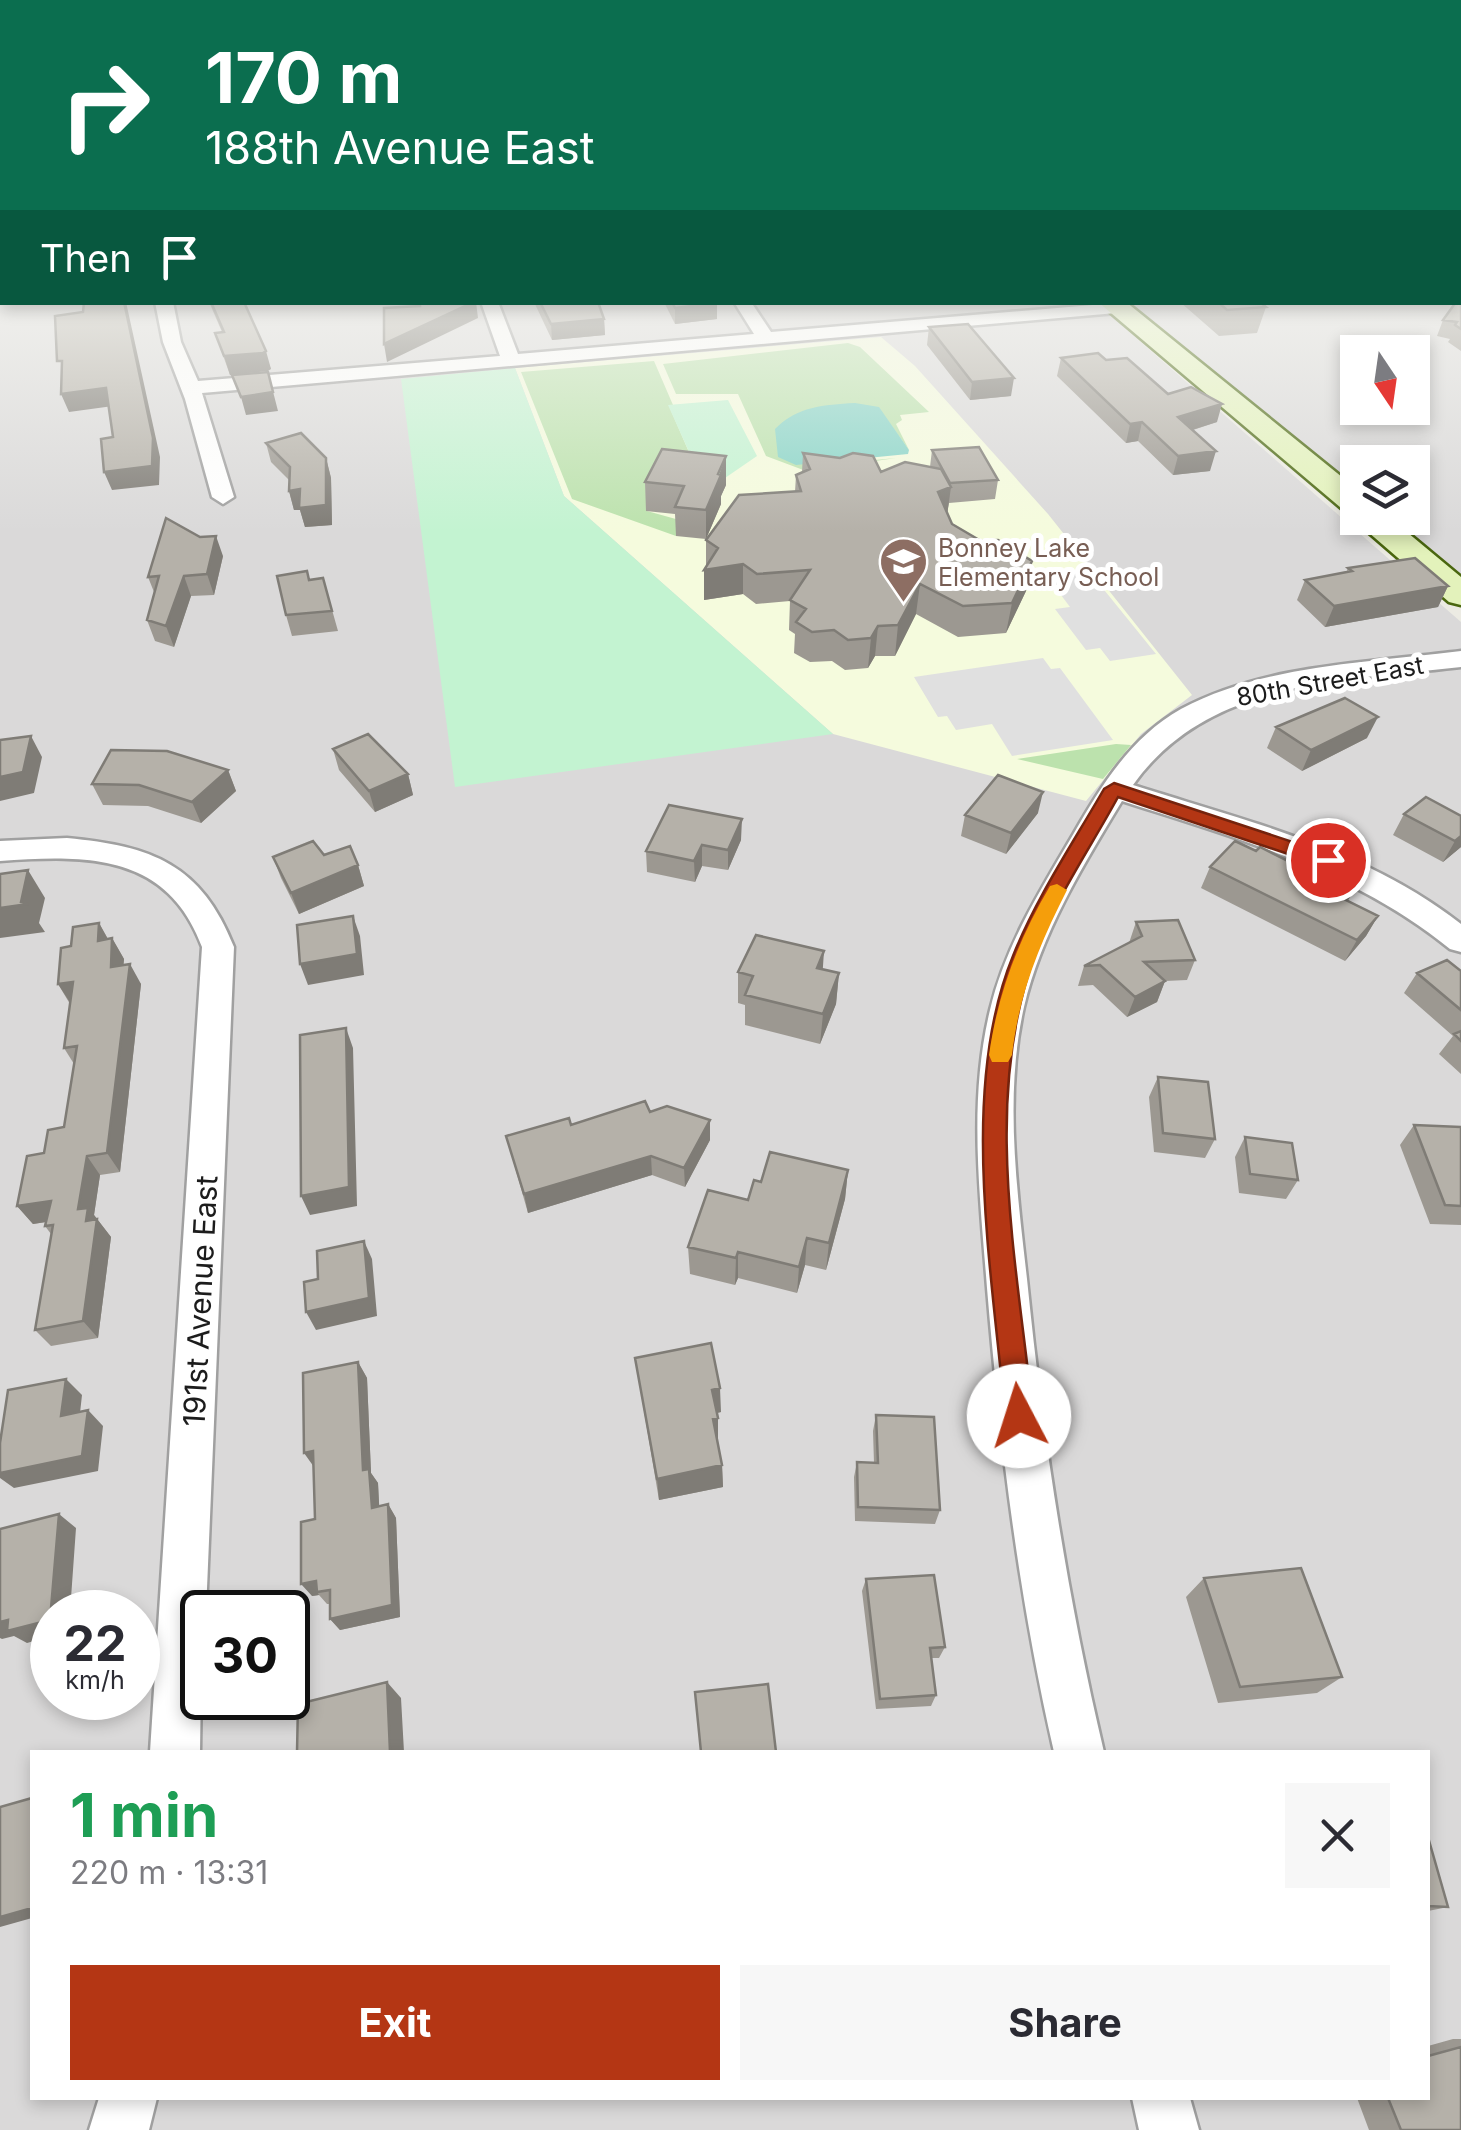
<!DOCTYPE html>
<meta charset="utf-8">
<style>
body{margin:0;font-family:Inter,sans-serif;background:#f7f7f7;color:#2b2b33;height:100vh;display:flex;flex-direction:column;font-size:38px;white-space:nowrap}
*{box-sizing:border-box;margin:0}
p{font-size:32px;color:#7c7c81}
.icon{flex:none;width:55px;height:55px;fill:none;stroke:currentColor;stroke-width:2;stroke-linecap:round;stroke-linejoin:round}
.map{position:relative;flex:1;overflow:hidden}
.side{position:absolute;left:30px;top:1750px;width:1400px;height:350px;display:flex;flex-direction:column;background:#fff;border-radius:0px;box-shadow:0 5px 15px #0003}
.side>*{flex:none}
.hud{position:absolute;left:0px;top:0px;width:1462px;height:305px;box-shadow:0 5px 15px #0003;background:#0b6e4f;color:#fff;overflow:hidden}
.needle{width:65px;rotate:167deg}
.fabs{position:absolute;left:1340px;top:335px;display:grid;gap:20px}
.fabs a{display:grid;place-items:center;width:90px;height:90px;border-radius:0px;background:#fff;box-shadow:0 5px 15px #0003;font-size:50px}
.speed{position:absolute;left:30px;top:1590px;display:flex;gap:20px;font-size:50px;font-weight:700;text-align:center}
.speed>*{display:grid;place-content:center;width:130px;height:130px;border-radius:50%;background:#fff;box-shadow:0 5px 15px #0003;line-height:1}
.speed small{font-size:25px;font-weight:400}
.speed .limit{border:5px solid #111;border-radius:15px;background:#fff;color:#111}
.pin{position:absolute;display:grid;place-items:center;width:85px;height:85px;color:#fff;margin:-42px;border:5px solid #fff;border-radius:50%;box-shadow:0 2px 10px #0007}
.me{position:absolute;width:110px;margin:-55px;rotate:355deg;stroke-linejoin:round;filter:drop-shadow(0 0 8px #0008)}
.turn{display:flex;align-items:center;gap:35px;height:210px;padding:0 40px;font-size:45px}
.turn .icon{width:130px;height:130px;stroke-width:2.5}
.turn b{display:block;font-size:70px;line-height:85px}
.then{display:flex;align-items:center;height:95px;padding:0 40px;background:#0003;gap:20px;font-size:38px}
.round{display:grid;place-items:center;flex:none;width:105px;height:105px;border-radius:0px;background:#f7f7f7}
.headline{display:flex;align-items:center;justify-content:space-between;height:170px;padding:0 40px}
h1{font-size:60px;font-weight:700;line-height:75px;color:#1e9e55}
.cta{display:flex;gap:20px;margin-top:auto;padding:20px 40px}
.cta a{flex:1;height:115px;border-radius:0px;background:#b43614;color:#fff;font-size:40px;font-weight:700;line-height:115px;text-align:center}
.cta a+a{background:#f7f7f7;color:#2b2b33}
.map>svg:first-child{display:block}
.residential{fill:#dad9d9;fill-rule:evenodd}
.education{fill:#f5fbdd}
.grass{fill:#bce2ad}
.park{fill:#c3f3d1}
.pitch{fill:#88d4c7}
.parking{fill:#e0e0e0}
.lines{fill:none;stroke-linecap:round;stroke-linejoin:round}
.street-casing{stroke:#a0a0a0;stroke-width:5}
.secondary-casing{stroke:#4a670f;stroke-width:5}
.street{fill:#fff;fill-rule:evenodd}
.secondary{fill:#e3f2bb;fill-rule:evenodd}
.wall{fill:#9c9891}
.shaded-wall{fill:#7f7c76}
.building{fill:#b5b1a9;stroke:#7f7c76;stroke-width:2.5}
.route{fill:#b43614;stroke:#75230d;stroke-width:2.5}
.slow{fill:#f59e0b}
.labels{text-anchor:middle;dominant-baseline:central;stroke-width:10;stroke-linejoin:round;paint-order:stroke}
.far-education-label{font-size:25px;fill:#785e54;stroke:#fff;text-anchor:start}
.far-street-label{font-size:25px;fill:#1c1c1c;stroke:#fff}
.street-label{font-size:30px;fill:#1c1c1c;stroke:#fff}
</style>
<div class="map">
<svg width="1461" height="2130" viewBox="0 0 1461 2130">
<rect width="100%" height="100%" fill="#ecebe3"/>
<path class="residential" d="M0,234L2,302L1096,303L1461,622V2130H0ZM52,1612H138V1698H52ZM202,1612H288V1698H202ZM32,1752H1428V2098H32Z
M1461,234V576L1391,518H1412V462H1358L1357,490L1131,303L1460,302ZM1358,352H1412V408H1358Z"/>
<path class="education" d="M881,337L915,366L1048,514L1192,695L1141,734L1086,801L833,734L564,496L515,368Z"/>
<path class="grass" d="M848,343L860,347L929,412L900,415L902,420L896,424L909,450L878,407L875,460L896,458L806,471L766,456L738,394H676L663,364Z
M654,361L673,405L669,406L698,473L647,511L683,521L676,536L572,499L521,372Z
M1116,744L1131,745L1103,779L1017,759Z"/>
<path class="park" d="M515,368L564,496L833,734L455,787L401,379Z
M728,400L757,456L725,478L698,472L668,405Z"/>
<path class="pitch" d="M855,403L879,407L909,450L908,454L796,465L778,457L775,429C798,406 823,405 855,403Z"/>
<path class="parking" d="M1088,570L1156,654L1110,661L1100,648L1086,650L1055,609L1070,607L1046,575Z
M1043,658L1051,669L1060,668L1113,740L1012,756L992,724L956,730L947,716L938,717L914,677Z"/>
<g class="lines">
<defs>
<path id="street" d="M155,302H173L181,342L198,381L500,356L481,302H498L518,354L754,334L734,302H751L771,332L1116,303L1125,308L1116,313L202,393L234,497L223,504L212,497L185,399L163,342Z
M1461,651V667C1344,681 1208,679 1133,785C1246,821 1366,849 1461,924V952L1450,949C1353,870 1239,839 1122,801C1083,865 1041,934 1024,1007C1004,1096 1017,1190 1027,1279C1043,1439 1067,1596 1104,1752H1054C1019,1600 1000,1444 987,1288C980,1196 968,1101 990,1010C1005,946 1041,889 1074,833C1101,786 1131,737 1181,709C1265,664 1368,663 1461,651Z
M67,838C152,846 201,864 234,947L206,1612H202L200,1752H150L202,947C167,853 87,855 0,861V841Z
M99,2098H157L149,2130H89Z
M1132,2098H1190L1199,2130H1139Z"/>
<path id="secondary" d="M1098,302H1126L1358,490V518H1390L1461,577V605L1449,602L1360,525L1355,518L1357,515L1347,513Z"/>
</defs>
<use href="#street" class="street-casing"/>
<use href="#secondary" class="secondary-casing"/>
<use href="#street" class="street"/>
<use href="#secondary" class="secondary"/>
</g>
<path class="wall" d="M1460,240L1461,241V351L1448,342L1450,339L1437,336L1443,320L1460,302Z
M209,302H244L271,369L230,375L215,333L222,332Z
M534,302H598L604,319L605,335L552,340Z
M664,302H716L717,319L675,324Z
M1180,302H1260L1266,307L1257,333L1219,336Z
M929,327L1011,396L970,400L927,345Z
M1061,358L1106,360L1217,422L1193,430L1210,471L1173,475L1138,441L1126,443L1057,376Z
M266,443L326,458L331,478L332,525L305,527L300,510H294L289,491V480L271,462Z
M932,450L998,480L995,499L949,503L947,513L952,524L981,541L1032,561L1026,591L1006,633L958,637L916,614L895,656H875L868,668L845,670L832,661L810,662L794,653L795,634L789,630L790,601L756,604L743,594L704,600V570L706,566V540L795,492L796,475L802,472L803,453L881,472L930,467Z
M645,482L726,485L721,496V504L706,539L676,536L675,514L646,511Z
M223,556L214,595L191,596L174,647L155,641L147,620L154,592L148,577Z
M1348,568L1448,586L1438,607L1325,627L1297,600L1305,580L1346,572Z
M323,578L338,631L292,636L286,615Z
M1276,727L1367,738L1302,771L1267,748Z
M333,749L408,774L413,795L375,812L339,770Z
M228,770L236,791L201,823L148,806L103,805L92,784Z
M1038,813L1006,854L961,836L965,815Z
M1404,814L1461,816V847L1443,862L1393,835Z
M741,840L728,870L702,866L695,882L647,872L646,851Z
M324,855L358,865L364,886L299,914L281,878L273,857Z
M1210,867L1352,893L1348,901L1378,916L1366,936L1345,961L1201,888Z
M1136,922L1195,960L1187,980L1165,981L1157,1002L1127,1017L1093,985L1078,986L1084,966L1129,943Z
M99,923L108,939L112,938L124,959L123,965L141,984L120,1172L100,1175L94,1215L111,1237L98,1338L51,1346L35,1330L51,1234L45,1226L46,1222L33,1224L17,1206L44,1153L64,1127L74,1064L64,1048L70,1004L58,984L71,946Z
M823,969L839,973L836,1004L820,1044L745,1025V1005L738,1003V972Z
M1461,971V1074L1439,1054L1453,1036L1404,993L1417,973Z
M1158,1077L1215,1139L1205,1158L1154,1152L1149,1097Z
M650,1112L710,1120V1140L685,1187L652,1175L528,1213L506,1136Z
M1414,1125L1461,1127V1225L1430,1224L1400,1145Z
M1245,1137L1298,1180L1286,1199L1239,1193L1235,1157Z
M848,1170L845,1199L826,1270L805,1265L797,1293L738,1278L735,1285L690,1274L688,1247L748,1200L761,1182Z
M635,1358L721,1412L717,1413V1442L722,1465L723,1487L659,1500Z
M358,1362L367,1378L371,1473L378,1483L379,1506L388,1504L396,1518L400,1617L340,1630L330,1619V1604H327L319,1595L312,1596L315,1519Z
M876,1415L940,1510L935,1524L855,1521L854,1477L857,1462L874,1463L873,1431Z
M1204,1578L1342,1677L1317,1693L1218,1703L1186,1597Z
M866,1579L945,1647L939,1658H931L936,1695L931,1706L876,1709L862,1591Z
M1428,1837L1448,1907L1428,1911Z
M1453,2039H1461V2130H1369L1357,2098H1428V2046Z"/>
<path class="shaded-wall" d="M124,302H126L160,457L159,485L112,490L104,472L152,466Z
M474,302H476L478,318L387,362L384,344Z
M717,303V319L675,324V308Z
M604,319L605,335L552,340L551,324Z
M266,351L271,369L268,371L230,375L224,356Z
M268,372L278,411L246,415L241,397Z
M1014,378L1011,396L970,400L972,382Z
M106,388L113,406L69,412L61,394Z
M1222,404L1217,422L1173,436L1178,417Z
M1142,422L1138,441L1126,443L1130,424Z
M1216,451L1210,471L1173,475L1178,456Z
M726,456V485L721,496V504L706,539V510Z
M326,458L331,478L332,525L305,527L300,510H294L289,491L300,489Z
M951,487L947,516L938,492Z
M216,536L223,556L214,595L207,574Z
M1032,561L1026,591L1006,633L1012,603Z
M743,564V594L704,600V570Z
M184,576L191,596L174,647L166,626Z
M920,584L916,614L895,656L898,625Z
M1448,586L1438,607L1325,627L1334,606Z
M878,626L875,656L868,668L871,638Z
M1378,717L1367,738L1302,771L1311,750Z
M31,736L42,757L34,793L0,801V777Z
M228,770L236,791L201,823L192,802Z
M408,774L413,795L375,812L369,791Z
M1043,792L1038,813L1006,854L1011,833Z
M742,819L741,840L728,870V850Z
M1461,836V847L1443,862L1455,841Z
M702,845V866L695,882L694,861Z
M358,865L364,886L299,914L291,893Z
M28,870L45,898L39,923L45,932L0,938V908L21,902Z
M353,916L360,936L364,975L308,985L300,964Z
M1378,916L1366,936L1345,961L1357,940Z
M99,923L110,943L98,941Z
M112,938L124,959L122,987L111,967Z
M824,951L822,981L817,968Z
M130,964L141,984L120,1172L107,1153Z
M839,973L836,1004L820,1044L823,1014Z
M1165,981L1157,1002L1127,1017L1135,997Z
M73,982L71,1004L58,984Z
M346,1028L353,1048L357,1206L310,1215L301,1196Z
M710,1120V1140L685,1187L684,1168Z
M87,1156L100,1175L94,1215L111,1237L98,1338L83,1321L78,1209Z
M651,1156L652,1175L528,1213L524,1194Z
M848,1170L845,1199L826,1270L829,1243Z
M51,1201L65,1219L33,1224L17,1206Z
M807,1238L805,1265L797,1293L799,1267Z
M364,1241L372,1259L377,1316L316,1330L306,1312Z
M738,1252V1278L735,1285L736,1258Z
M358,1362L367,1378L371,1473L378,1483L380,1521L372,1508L363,1470Z
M66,1379L82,1395L78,1431L61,1416Z
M720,1388L721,1412L712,1414V1390Z
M88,1410L103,1426L98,1471L14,1488L0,1478V1473Z
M718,1418V1442L713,1443V1419Z
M313,1451L314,1467L304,1453Z
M722,1465L723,1487L659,1500L657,1479Z
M388,1504L396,1518L400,1617L340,1630L330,1619Z
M59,1514L76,1528L70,1612H52V1636L27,1643L14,1636L2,1639L0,1638V1622Z
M316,1581L317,1592L319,1595L312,1596L301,1584Z
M387,1682L401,1698L404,1752H390Z
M32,1904V1918L0,1927V1917Z"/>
<path class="building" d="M1460,240L1461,241L1460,285Z
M1461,295V329L1455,325L1457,322L1443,320L1456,302H1460Z
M84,302H124L153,438L152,466L104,472L101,439L113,437L106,388L61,394L62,361H57L55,316L83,312Z
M211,302H244L266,351L263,353L224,356L215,333L224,332Z
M420,302H474L384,344V308L420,306Z
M540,302H598L604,319L551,324Z
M672,302H716L717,303L675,308Z
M1218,302H1260L1266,307L1227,310Z
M968,324L1014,378L972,382L929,327Z
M1098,353L1106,360L1127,358L1168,394L1191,387L1222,404L1178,417L1216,451L1178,456L1142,422L1130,424L1061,358Z
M268,372L273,392L241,397L232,375Z
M301,433L326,458V505L299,508L300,489L289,491L290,467L266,443Z
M979,447L998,480L950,483L932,450Z
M662,449L726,456L718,474L721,475L706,510L675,507L684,486L645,482Z
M803,453L840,458L853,453L873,456L881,472L905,462L941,469L951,487L938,492L952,524L981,541L998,540L1032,561L1012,603L963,606L920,584L898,625L878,626L871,638L848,640L834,630L812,632L796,622L806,609L790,600L810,570L757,574L743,564L704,570L718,548L706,540L739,495L801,491L796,475L810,469Z
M166,518L200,537L216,536L207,574L184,576L166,626L147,620L159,576L148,577Z
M1415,558L1448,586L1334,606L1305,580L1352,571L1348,568Z
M307,571L309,580L323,578L332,611L286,615L277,576Z
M1345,698L1378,717L1311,750L1276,727Z
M368,734L408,774L369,791L333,749Z
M31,736L23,772L0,777V740Z
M111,750L167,751L228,770L192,802L139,785L92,784Z
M998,775L1043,792L1011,833L965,815Z
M1426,797L1461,816V836L1455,841L1404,814Z
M669,805L742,819L728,850L702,845L694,861L646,851Z
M313,841L324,855L350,846L358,865L291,893L273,857Z
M1235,841L1256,851L1260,847L1352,893L1346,900L1378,916L1357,940L1210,867Z
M28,870L21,902L28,904L0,908V874Z
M353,916L357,954L300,964L297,925Z
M1178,920L1195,960L1144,962L1165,981L1135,997L1100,965L1084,966L1142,936L1136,922Z
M99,923L98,941L112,938L111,967L130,964L107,1153L87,1156L78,1209L88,1208L86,1221L97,1219L83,1321L35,1330L53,1225L45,1226L51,1201L17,1206L27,1156L44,1153L48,1130L64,1127L77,1046L64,1048L73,982L58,984L61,948L71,946L73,927Z
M756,935L824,951L817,968L839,973L823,1014L745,995L753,976L738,972Z
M1447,960L1461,971V1010L1417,973Z
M346,1028L349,1187L301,1196L300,1035Z
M1461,1031V1041L1454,1034Z
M1158,1077L1208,1082L1215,1139L1163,1133Z
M645,1101L650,1112L667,1106L710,1120L684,1168L651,1156L524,1194L506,1136L569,1118L571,1125Z
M1414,1125L1461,1127V1206L1445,1205Z
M1245,1137L1292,1143L1298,1180L1250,1174Z
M770,1152L848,1170L829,1243L807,1238L799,1267L738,1252L736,1258L688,1247L708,1190L748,1200L754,1180L761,1182Z
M364,1241L369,1298L306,1312L304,1282L318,1279L317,1251Z
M711,1343L720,1388L712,1390L718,1418L713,1419L722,1465L657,1479L635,1358Z
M358,1362L363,1470L369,1469L372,1508L388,1504L392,1605L330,1619V1590L317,1592L316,1581L301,1584V1522L315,1519L313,1451L304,1453L303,1373Z
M66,1379L61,1416L88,1410L82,1456L0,1473V1443L8,1390Z
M876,1415L934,1417L940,1510L858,1507L857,1462L878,1463Z
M59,1514L50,1620L7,1631L8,1620L0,1622V1529Z
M1301,1568L1342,1677L1240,1687L1204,1578Z
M934,1575L945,1647L930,1648L936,1695L880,1699L866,1579Z
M387,1682L390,1752H297L298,1704Z
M768,1684L776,1752H701L695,1692Z
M32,1798V1908L0,1917V1807Z
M1428,1837L1448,1907L1428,1906Z
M1461,2047V2130H1401L1388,2098H1428V2056Z"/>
<linearGradient id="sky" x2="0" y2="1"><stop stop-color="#8eb9e1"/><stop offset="0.44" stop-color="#f6f6f2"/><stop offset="1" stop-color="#f6f6f2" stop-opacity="0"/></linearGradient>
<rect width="1461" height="532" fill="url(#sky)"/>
<path class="route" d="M1114,783L1335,856L1338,860L1328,867L1321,865L1118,797C1090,849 1052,903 1033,960C982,1105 1018,1267 1033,1416L1029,1425L1019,1429L1009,1425L1005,1416C993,1275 958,1090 1013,956C1036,898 1073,843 1104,789Z"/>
<path class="slow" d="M1057,884L1067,890C1039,945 1019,994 1012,1055L1008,1062H992L989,1055C998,993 1018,940 1050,886Z"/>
<defs>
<symbol id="school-pin" viewBox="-11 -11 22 30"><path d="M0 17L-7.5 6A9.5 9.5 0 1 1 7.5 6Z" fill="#8d6e63" stroke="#fff"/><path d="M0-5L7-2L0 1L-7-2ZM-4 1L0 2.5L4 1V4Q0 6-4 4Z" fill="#fff"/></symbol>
</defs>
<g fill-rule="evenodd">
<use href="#school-pin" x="876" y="534" width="55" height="75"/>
</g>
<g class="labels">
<g class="far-education-label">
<text x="938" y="548">Bonney Lake<tspan x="938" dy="29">Elementary School</tspan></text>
</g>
<g class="far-street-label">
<text transform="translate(1330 681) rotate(-10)">80th Street East</text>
</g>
<g class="street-label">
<text transform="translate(200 1301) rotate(-87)">191st Avenue East</text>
</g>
</g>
</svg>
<div class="fabs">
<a><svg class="needle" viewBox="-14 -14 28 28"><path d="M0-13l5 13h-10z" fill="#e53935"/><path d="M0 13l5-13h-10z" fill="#7c7c81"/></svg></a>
<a><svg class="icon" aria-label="layers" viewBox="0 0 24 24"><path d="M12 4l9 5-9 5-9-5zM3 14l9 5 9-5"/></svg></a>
</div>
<div class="speed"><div>22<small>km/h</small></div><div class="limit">30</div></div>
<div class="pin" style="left:1328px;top:860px;background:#d93025"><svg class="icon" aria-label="arrive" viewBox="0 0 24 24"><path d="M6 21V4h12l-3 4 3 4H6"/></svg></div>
<svg class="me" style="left:1019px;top:1416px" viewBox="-20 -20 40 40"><circle r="19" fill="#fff"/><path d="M0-13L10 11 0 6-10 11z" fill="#b43614"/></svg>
<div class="hud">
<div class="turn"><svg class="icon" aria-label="right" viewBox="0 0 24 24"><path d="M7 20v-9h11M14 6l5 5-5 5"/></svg><div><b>170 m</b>188th Avenue East</div></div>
<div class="then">Then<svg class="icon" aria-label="arrive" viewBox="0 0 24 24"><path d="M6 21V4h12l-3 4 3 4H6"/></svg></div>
</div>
<section class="side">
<div class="headline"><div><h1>1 min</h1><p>220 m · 13:31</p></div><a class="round"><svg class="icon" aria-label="close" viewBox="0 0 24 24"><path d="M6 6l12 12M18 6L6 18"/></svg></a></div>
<div class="cta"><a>Exit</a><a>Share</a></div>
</section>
</div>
